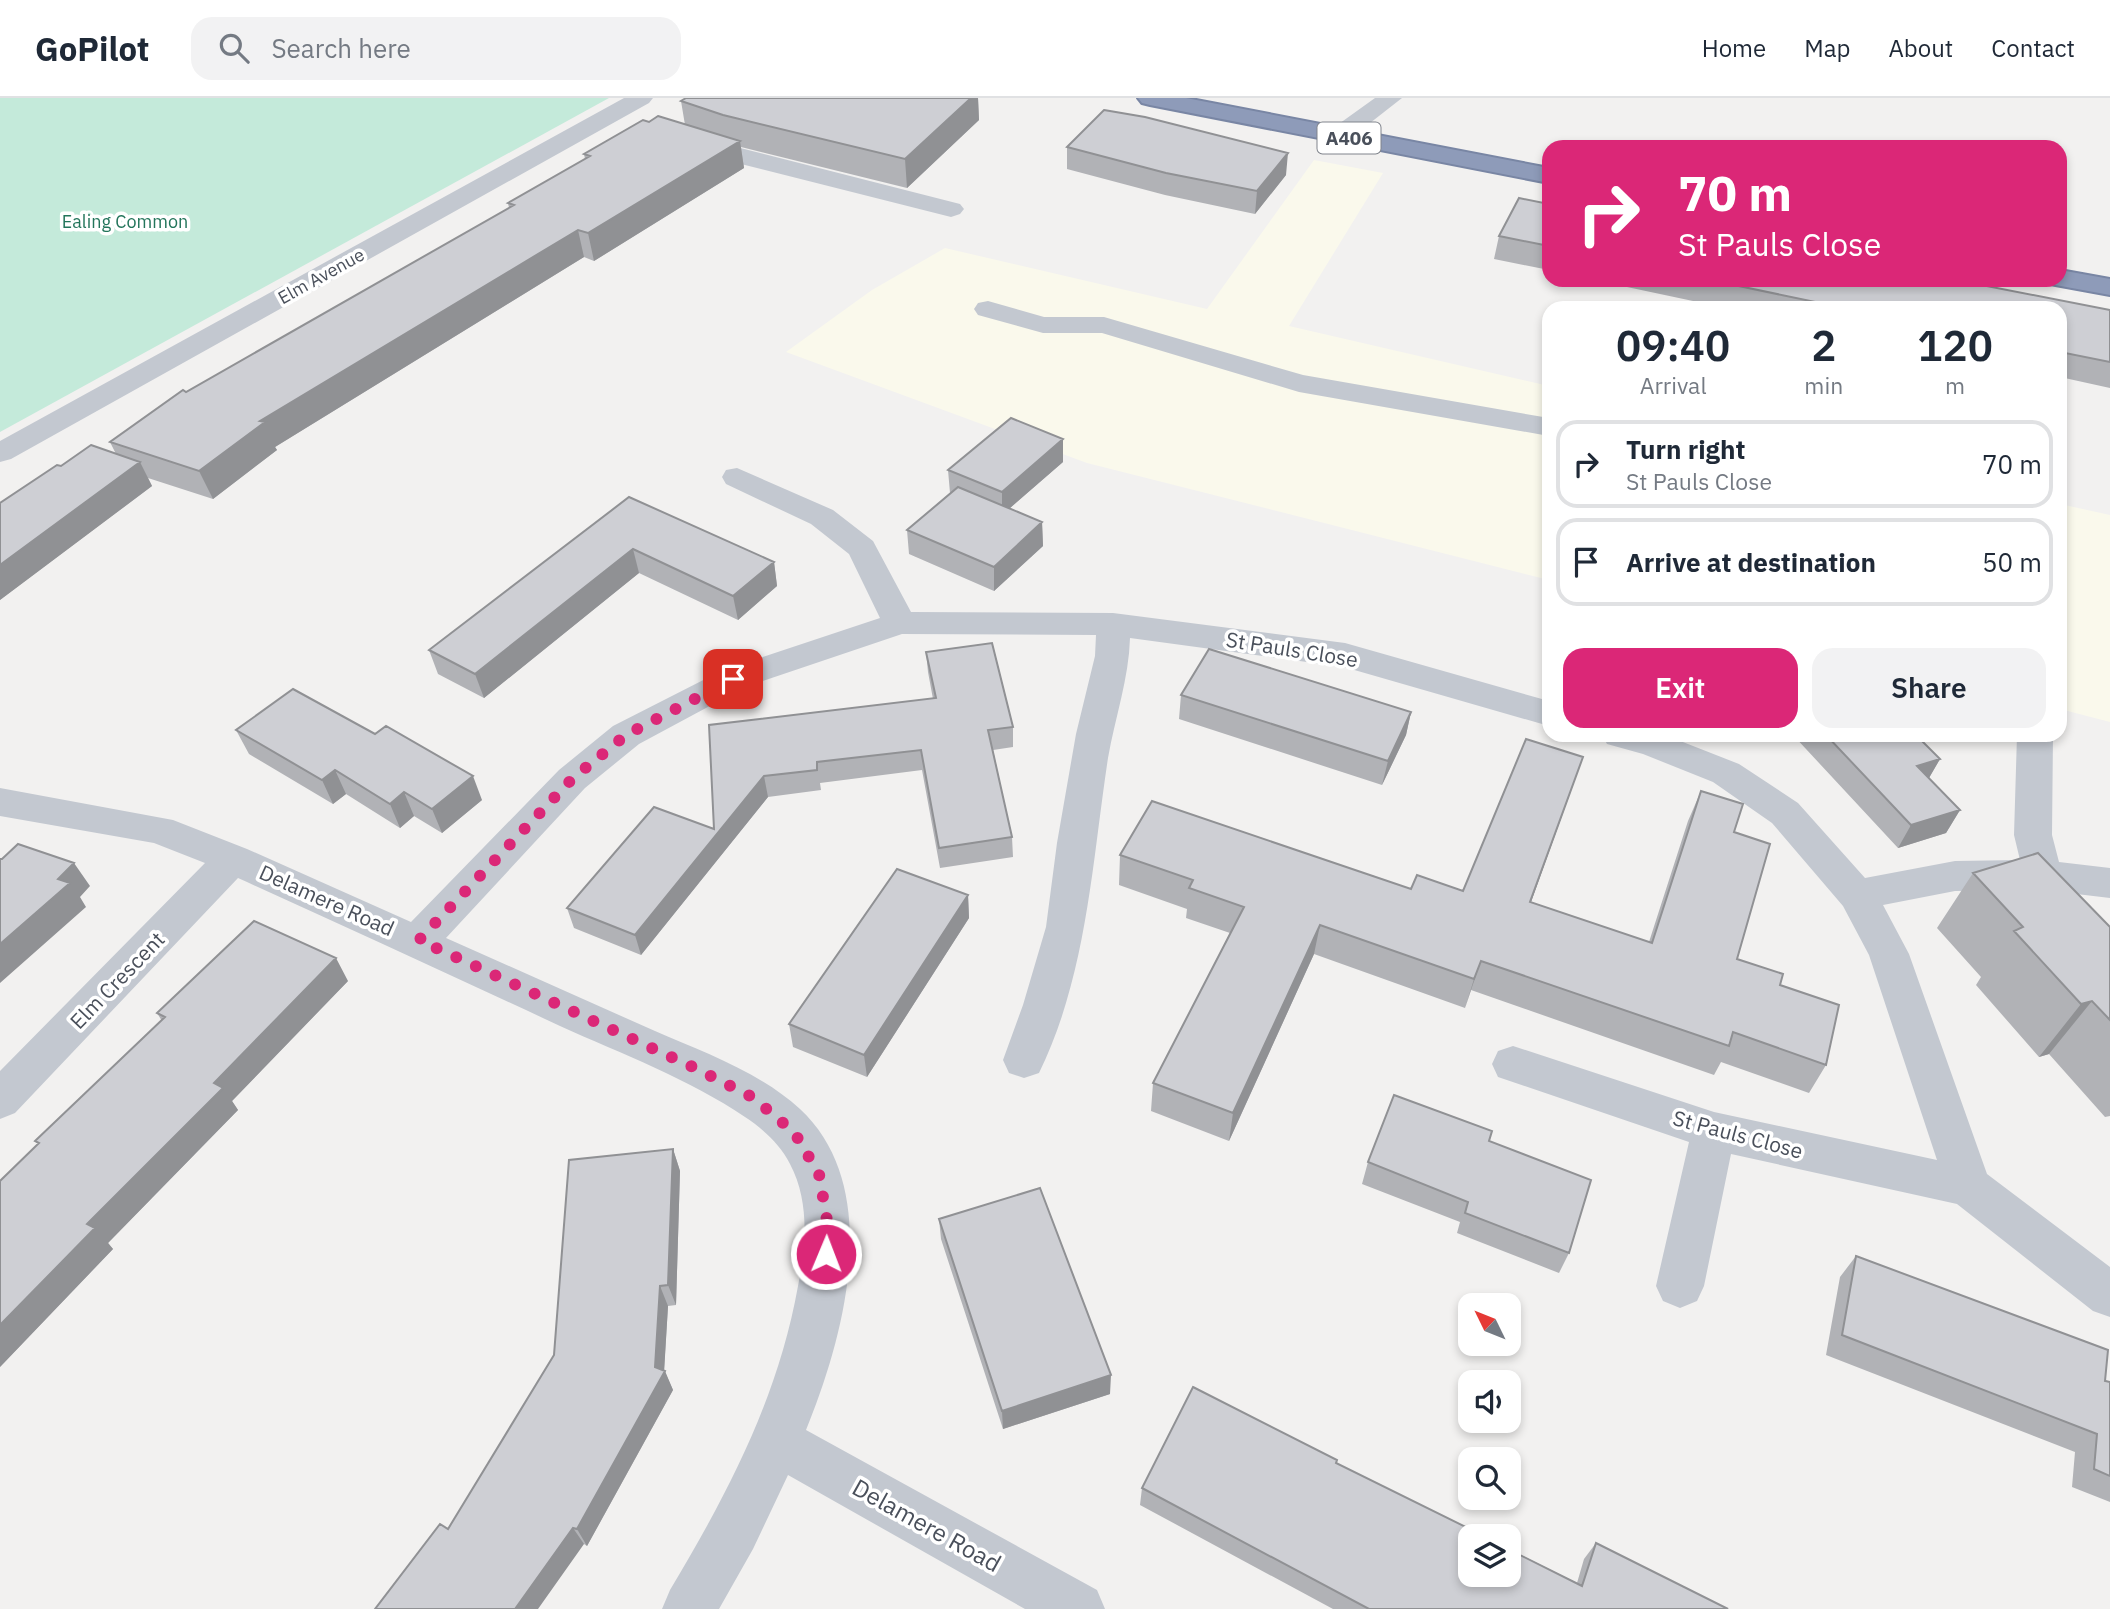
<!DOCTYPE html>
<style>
body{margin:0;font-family:"IBM Plex Sans",sans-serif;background:#f2f2f3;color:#1f2937;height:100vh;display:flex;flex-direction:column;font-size:26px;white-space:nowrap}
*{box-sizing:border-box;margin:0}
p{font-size:23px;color:#747a83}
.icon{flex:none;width:38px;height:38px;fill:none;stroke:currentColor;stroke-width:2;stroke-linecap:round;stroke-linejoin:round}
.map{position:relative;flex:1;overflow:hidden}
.sheet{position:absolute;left:1542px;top:203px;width:525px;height:441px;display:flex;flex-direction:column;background:#fff;border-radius:21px;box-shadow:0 4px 10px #0003}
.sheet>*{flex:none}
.hud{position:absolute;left:1542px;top:42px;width:525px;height:147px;border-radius:21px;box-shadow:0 4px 10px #0003;background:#db2777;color:#fff;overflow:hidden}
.needle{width:46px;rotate:313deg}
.fabs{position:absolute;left:1458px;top:1195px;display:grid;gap:14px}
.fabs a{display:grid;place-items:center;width:63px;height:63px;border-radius:14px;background:#fff;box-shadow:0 4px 10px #0003;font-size:35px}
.pin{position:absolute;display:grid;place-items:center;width:60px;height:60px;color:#fff;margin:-30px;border-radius:14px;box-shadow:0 4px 10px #0006}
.me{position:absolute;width:77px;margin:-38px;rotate:1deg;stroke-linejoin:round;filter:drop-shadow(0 0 5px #0008)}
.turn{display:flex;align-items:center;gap:24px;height:147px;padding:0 21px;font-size:32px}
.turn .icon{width:91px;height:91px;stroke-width:2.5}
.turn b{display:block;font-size:49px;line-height:60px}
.eta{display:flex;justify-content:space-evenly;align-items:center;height:119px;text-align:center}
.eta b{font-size:42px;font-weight:600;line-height:49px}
.cta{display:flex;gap:14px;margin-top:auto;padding:14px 21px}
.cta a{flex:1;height:80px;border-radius:21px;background:#db2777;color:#fff;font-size:28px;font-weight:600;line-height:80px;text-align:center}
.cta a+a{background:#f2f2f3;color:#1f2937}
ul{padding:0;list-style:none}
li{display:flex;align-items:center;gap:21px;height:88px;margin:0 14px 10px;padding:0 7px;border:4px solid #e0e1e3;border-radius:21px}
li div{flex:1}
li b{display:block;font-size:26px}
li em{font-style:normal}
header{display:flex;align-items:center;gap:42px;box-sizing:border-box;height:98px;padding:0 35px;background:#fff;border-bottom:2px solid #e0e1e3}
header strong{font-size:33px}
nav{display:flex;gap:38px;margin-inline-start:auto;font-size:24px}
.search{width:490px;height:63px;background:#f2f2f3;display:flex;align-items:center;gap:18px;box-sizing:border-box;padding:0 24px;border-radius:21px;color:#747a83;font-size:26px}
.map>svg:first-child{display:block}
.commercial{fill:#faf9ec}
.green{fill:#c4eada}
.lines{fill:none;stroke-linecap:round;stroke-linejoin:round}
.highway-casing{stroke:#7986a4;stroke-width:4}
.minor{fill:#c3c8d0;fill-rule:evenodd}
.highway{fill:#8e9bb9;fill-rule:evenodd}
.wall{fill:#b1b2b6}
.shaded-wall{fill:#909194}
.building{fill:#cecfd4;stroke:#909194;stroke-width:2}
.route{stroke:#db2777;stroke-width:12;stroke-dasharray:0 21.6}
.labels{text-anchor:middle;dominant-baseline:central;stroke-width:7;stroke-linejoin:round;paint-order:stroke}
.far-park-label{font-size:18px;fill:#23755b;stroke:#fff}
.far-street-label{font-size:18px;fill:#4a505b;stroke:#fff}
.shield{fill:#fff;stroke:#80848c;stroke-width:2}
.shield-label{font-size:19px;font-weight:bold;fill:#4a505b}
.street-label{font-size:21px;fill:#4a505b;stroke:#fff}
.near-street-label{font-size:24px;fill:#4a505b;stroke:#fff}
</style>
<header>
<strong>GoPilot</strong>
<div class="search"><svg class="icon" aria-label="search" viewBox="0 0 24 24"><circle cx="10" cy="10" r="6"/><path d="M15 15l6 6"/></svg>Search here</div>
<nav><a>Home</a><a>Map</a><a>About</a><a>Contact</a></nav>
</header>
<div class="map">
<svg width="2110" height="1511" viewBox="0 0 2110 1511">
<rect width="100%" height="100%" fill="#f2f1f0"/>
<path class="commercial" d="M1314,62L1383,75L1289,228L1549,288V482L1087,365L786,254L872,192L945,150L1207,211Z
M2060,406L2110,417V624L2060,611Z"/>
<path class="green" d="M0,0H609L0,334Z"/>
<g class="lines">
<defs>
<path id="highway" d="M1138,0H1186L1549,70V85L1150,7L1142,5Z
M2060,172L2110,181V197L2050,186L2048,182H2060Z"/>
</defs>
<use href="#highway" class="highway-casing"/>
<path class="minor" d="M624,0H653L649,5L11,361L0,364V343Z
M1375,0H1402L1347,43L1338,45L1329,43L1326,38L1329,33Z
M693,38L960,106L964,111L960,116L951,119L709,58L684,50L681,45L684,40Z
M988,203L1044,219H1104L1303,277L1549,320V338L1299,294L1102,235H1043L978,217L974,211L978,205Z
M737,370L833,412L873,443L911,514L1113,515L1345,545L1549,603V628L1344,569L1130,540C1129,580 1115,620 1108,660C1092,765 1087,877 1039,975L1024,980L1009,975L1003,962L1023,907L1046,829L1057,745L1076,636L1095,558L1096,537L902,536L745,589L639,646L585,690L446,840C516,871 585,902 655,933C703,954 760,974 800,1011C885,1090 844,1239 806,1332L1097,1492L1105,1511H1025L788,1377L753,1451L719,1511H662L670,1492C728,1395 778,1300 798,1188C806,1148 810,1104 790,1066C780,1046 763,1031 745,1019C689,981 622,956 560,928C453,878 346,829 238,780L15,1015L0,1021V973L205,765L154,745L0,718V690L173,722L247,751L411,824L559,672L613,628L721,573L880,520L849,456L811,426L726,386L722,379L726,372Z
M1602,637H1665L1739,666L1798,705L1865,780L1955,763L2020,762L2014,737L2017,637H2053L2052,737L2059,764L2110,770V800L2043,792L1955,793L1883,807L1909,856L1987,1076L2110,1169V1219L2093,1213L1957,1106L1731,1056L1704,1188L1697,1203L1680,1210L1663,1203L1656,1188L1689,1044L1498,979L1492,966L1498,953L1513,948L1714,1014L1937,1062L1869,857L1843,808L1772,725L1713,684L1643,656L1607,646Z"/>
<use href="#highway" class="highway"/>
</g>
<path class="wall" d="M686,0H978L979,22L907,90L741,49L744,70L594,163L584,159L275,349L277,352L213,401L148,380L152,388L0,502V405L61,368L116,356L110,344L186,294L509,110L508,105L585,61L584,56L649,24L685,27L681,3Z
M1067,49L1286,77L1255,116L1165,97L1067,71Z
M1549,106V172L1494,161L1499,138Z
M1594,182H1956L2110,212V290L2060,279V210H1726Z
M1063,364L1010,410L1042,424L1043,448L994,493L909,456L907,432L950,395L948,372Z
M629,399L774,464L777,488L738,522L639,475L484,600L438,576L429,552Z
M926,554L1013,629V649L993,652L1012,739L1013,759L940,770L922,672L820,685L821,692L768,699L641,857L574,830L567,810L714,731L709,627L933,601L928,574Z
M1181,597L1411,614L1406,637L1382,687L1179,621Z
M236,632L482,702L442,735L414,718L400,730L346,696L333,706L249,656Z
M1793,637H1916L1940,661L1929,680L1960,712L1946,735L1898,750Z
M1583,659L1531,804L1649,844L1688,723L1701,693L1734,734L1737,861L1780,887L1826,967L1809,995L1721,964L1714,977L1471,892L1465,910L1314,856L1229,1043L1151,1013L1153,985L1230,835L1186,820L1187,811L1119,787L1120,757L1411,791L1463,793Z
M1973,775L2110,829V1018L2105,1019L2049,956L2039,959L1976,887L1981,879L1937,830Z
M968,797L969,820L867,979L793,949L789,926Z
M348,883L232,1003L238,1012L108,1145L113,1151L0,1269L38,1046L35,1043L162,923L157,915Z
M1489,1043L1569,1155L1559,1175L1457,1135L1460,1124L1362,1086L1368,1064Z
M673,1051L680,1073L676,1207L668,1208L664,1272L673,1292L587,1448L584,1446L448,1431L554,1257Z
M939,1121L1110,1296L1003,1331L941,1141Z
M1856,1158L2110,1284V1404L2072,1389L2075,1354L1826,1257L1840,1179Z
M1336,1365L1577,1485L1584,1461L1596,1445L1728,1511H1333L1140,1407L1142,1390Z"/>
<path class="shaded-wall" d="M971,0H978L979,22L907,90L905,61Z
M740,43L744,70L594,163L588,135Z
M1288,55L1286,77L1255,116L1257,93Z
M578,132L584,159L275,349L277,352L213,401L199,373L260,323Z
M1063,341V364L1002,417V394Z
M140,364L152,388L0,502V467Z
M1042,424L1043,448L994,493V469Z
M633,451L639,475L484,600L475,576Z
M774,464L777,488L738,522L733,498Z
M1411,614L1406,637L1382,687L1388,663Z
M1583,659L1572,690L1520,834L1530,804Z
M1940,661L1926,685L1917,668Z
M335,672L346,696L333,706L322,682Z
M473,678L482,702L442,735L432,711Z
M764,678L768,699L641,857L635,837Z
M404,694L414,718L400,730L390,706Z
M1960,712L1946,735L1898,750L1911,727Z
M74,765L90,788L80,799L86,809L0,885V846L58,781Z
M968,797L969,820L867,979L864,957Z
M1320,827L1314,856L1229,1043L1233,1015Z
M336,860L348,883L232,1003L238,1012L108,1145L113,1151L0,1269V1227L87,1126L214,985Z
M1481,863L1471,892L1465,910L1474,881Z
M2092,903L2049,956L2039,959L2081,906Z
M673,1051L680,1073L676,1207L668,1187Z
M660,1188L668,1208L664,1275L665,1273L673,1292L587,1448L577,1431L655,1269Z
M1111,1277L1110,1296L1003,1331L1002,1313Z
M573,1430L584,1446L538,1511H515Z"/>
<path class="building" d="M686,0H971L905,61L723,17L681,3Z
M1104,12L1145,19L1288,55L1257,93L1166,75L1067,49Z
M658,18L740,43L588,135L578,132L260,323L265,324L199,373L110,344L183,292L186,294L514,107L508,105L590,58L584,56L643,22L649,24Z
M1519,100L1549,106V148L1499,138Z
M1710,182H1956L2110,212V264L2060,254V210H1844Z
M1011,320L1063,341L1002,394L948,372Z
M91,347L140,364L0,467V405L57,367L61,368Z
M958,389L1042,424L994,469L907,432Z
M629,399L774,464L733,498L633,451L475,576L429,552Z
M992,545L1013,629L988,632L1012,739L939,750L921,652L817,664V672L764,678L635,837L567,810L654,709L714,731L709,627L936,600L926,554Z
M1209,551L1411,614L1388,663L1181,597Z
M293,591L375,636L386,628L473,678L432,711L404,694L390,706L335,672L322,682L236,632Z
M1826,637H1916L1940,661L1917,668L1960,712L1911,727Z
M1526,641L1583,659L1530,804L1652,845L1701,693L1743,706L1734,734L1770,746L1737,861L1783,876L1780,887L1839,907L1826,967L1733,934L1729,948L1481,863L1474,881L1320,827L1233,1015L1153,985L1244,809L1189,790L1193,782L1120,757L1152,703L1411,791L1417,777L1463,793Z
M18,746L74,765L58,781L70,785L0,846V761H2Z
M2038,755L2110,829V922L2092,903L2081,906L2014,833L2023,829L1973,775Z
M897,771L968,797L864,957L789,926Z
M254,823L336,860L214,985L223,990L87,1126L95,1130L0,1227V1083L39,1045L35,1043L165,919L157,915Z
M1394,997L1492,1033L1489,1043L1591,1082L1569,1155L1465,1115L1468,1104L1368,1064Z
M673,1051L668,1187L660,1188L655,1269L665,1273L577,1431L573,1430L515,1511H375L440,1426L448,1431L554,1257L569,1062Z
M1040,1090L1111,1277L1002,1313L939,1121Z
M1856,1158L2108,1252L2105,1283L2110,1284V1378L2094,1371L2097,1336L1842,1237Z
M1193,1289L1337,1362L1336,1365L1484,1438H1470V1477H1508V1451L1582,1488L1596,1445L1728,1511H1369L1142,1390Z"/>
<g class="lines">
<path class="route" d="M733,581L626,637L572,681L419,842L695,970L752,999L794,1034L819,1076L829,1134L826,1156"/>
</g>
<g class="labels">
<g class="far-park-label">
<text x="125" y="123">Ealing Common</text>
</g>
<g class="far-street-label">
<text transform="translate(321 178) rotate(-29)">Elm Avenue</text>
</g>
<rect class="shield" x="1317.5" y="24.5" width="63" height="31" rx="5"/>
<g class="shield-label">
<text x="1349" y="40">A406</text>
</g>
<g class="street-label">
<text transform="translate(1292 551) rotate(9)">St Pauls Close</text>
<text transform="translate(327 802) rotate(24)">Delamere Road</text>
<text transform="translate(117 882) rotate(-46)">Elm Crescent</text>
<text transform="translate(1738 1036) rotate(15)">St Pauls Close</text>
</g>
<g class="near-street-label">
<text transform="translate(927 1427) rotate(29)">Delamere Road</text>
</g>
</g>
</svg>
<div class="fabs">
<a><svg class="needle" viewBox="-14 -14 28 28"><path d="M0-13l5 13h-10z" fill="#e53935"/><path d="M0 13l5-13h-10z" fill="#747a83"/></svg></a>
<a><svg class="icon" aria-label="sound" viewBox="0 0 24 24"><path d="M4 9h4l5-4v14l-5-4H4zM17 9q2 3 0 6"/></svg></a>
<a><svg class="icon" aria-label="search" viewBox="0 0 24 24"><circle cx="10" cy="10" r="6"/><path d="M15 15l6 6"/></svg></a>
<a><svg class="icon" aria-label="layers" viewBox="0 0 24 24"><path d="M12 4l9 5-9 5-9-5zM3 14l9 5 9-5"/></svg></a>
</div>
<div class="pin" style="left:733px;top:581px;background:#d93025"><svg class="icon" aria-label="arrive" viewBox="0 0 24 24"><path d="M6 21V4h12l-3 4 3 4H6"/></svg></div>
<svg class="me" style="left:826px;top:1156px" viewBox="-20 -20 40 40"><circle r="17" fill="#db2777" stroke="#fff" stroke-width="3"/><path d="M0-11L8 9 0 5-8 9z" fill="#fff"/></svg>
<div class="hud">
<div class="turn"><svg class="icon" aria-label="right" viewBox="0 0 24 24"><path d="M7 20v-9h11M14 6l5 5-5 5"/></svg><div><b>70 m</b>St Pauls Close</div></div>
</div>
<section class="sheet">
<div class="eta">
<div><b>09:40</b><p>Arrival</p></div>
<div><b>2</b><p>min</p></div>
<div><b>120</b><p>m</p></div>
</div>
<ul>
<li><svg class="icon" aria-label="right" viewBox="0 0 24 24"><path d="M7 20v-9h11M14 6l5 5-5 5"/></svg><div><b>Turn right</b><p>St Pauls Close</p></div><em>70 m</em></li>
<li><svg class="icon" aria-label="arrive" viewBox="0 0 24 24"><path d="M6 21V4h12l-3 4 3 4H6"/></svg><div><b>Arrive at destination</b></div><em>50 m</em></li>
</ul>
<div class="cta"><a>Exit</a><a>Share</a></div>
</section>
</div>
